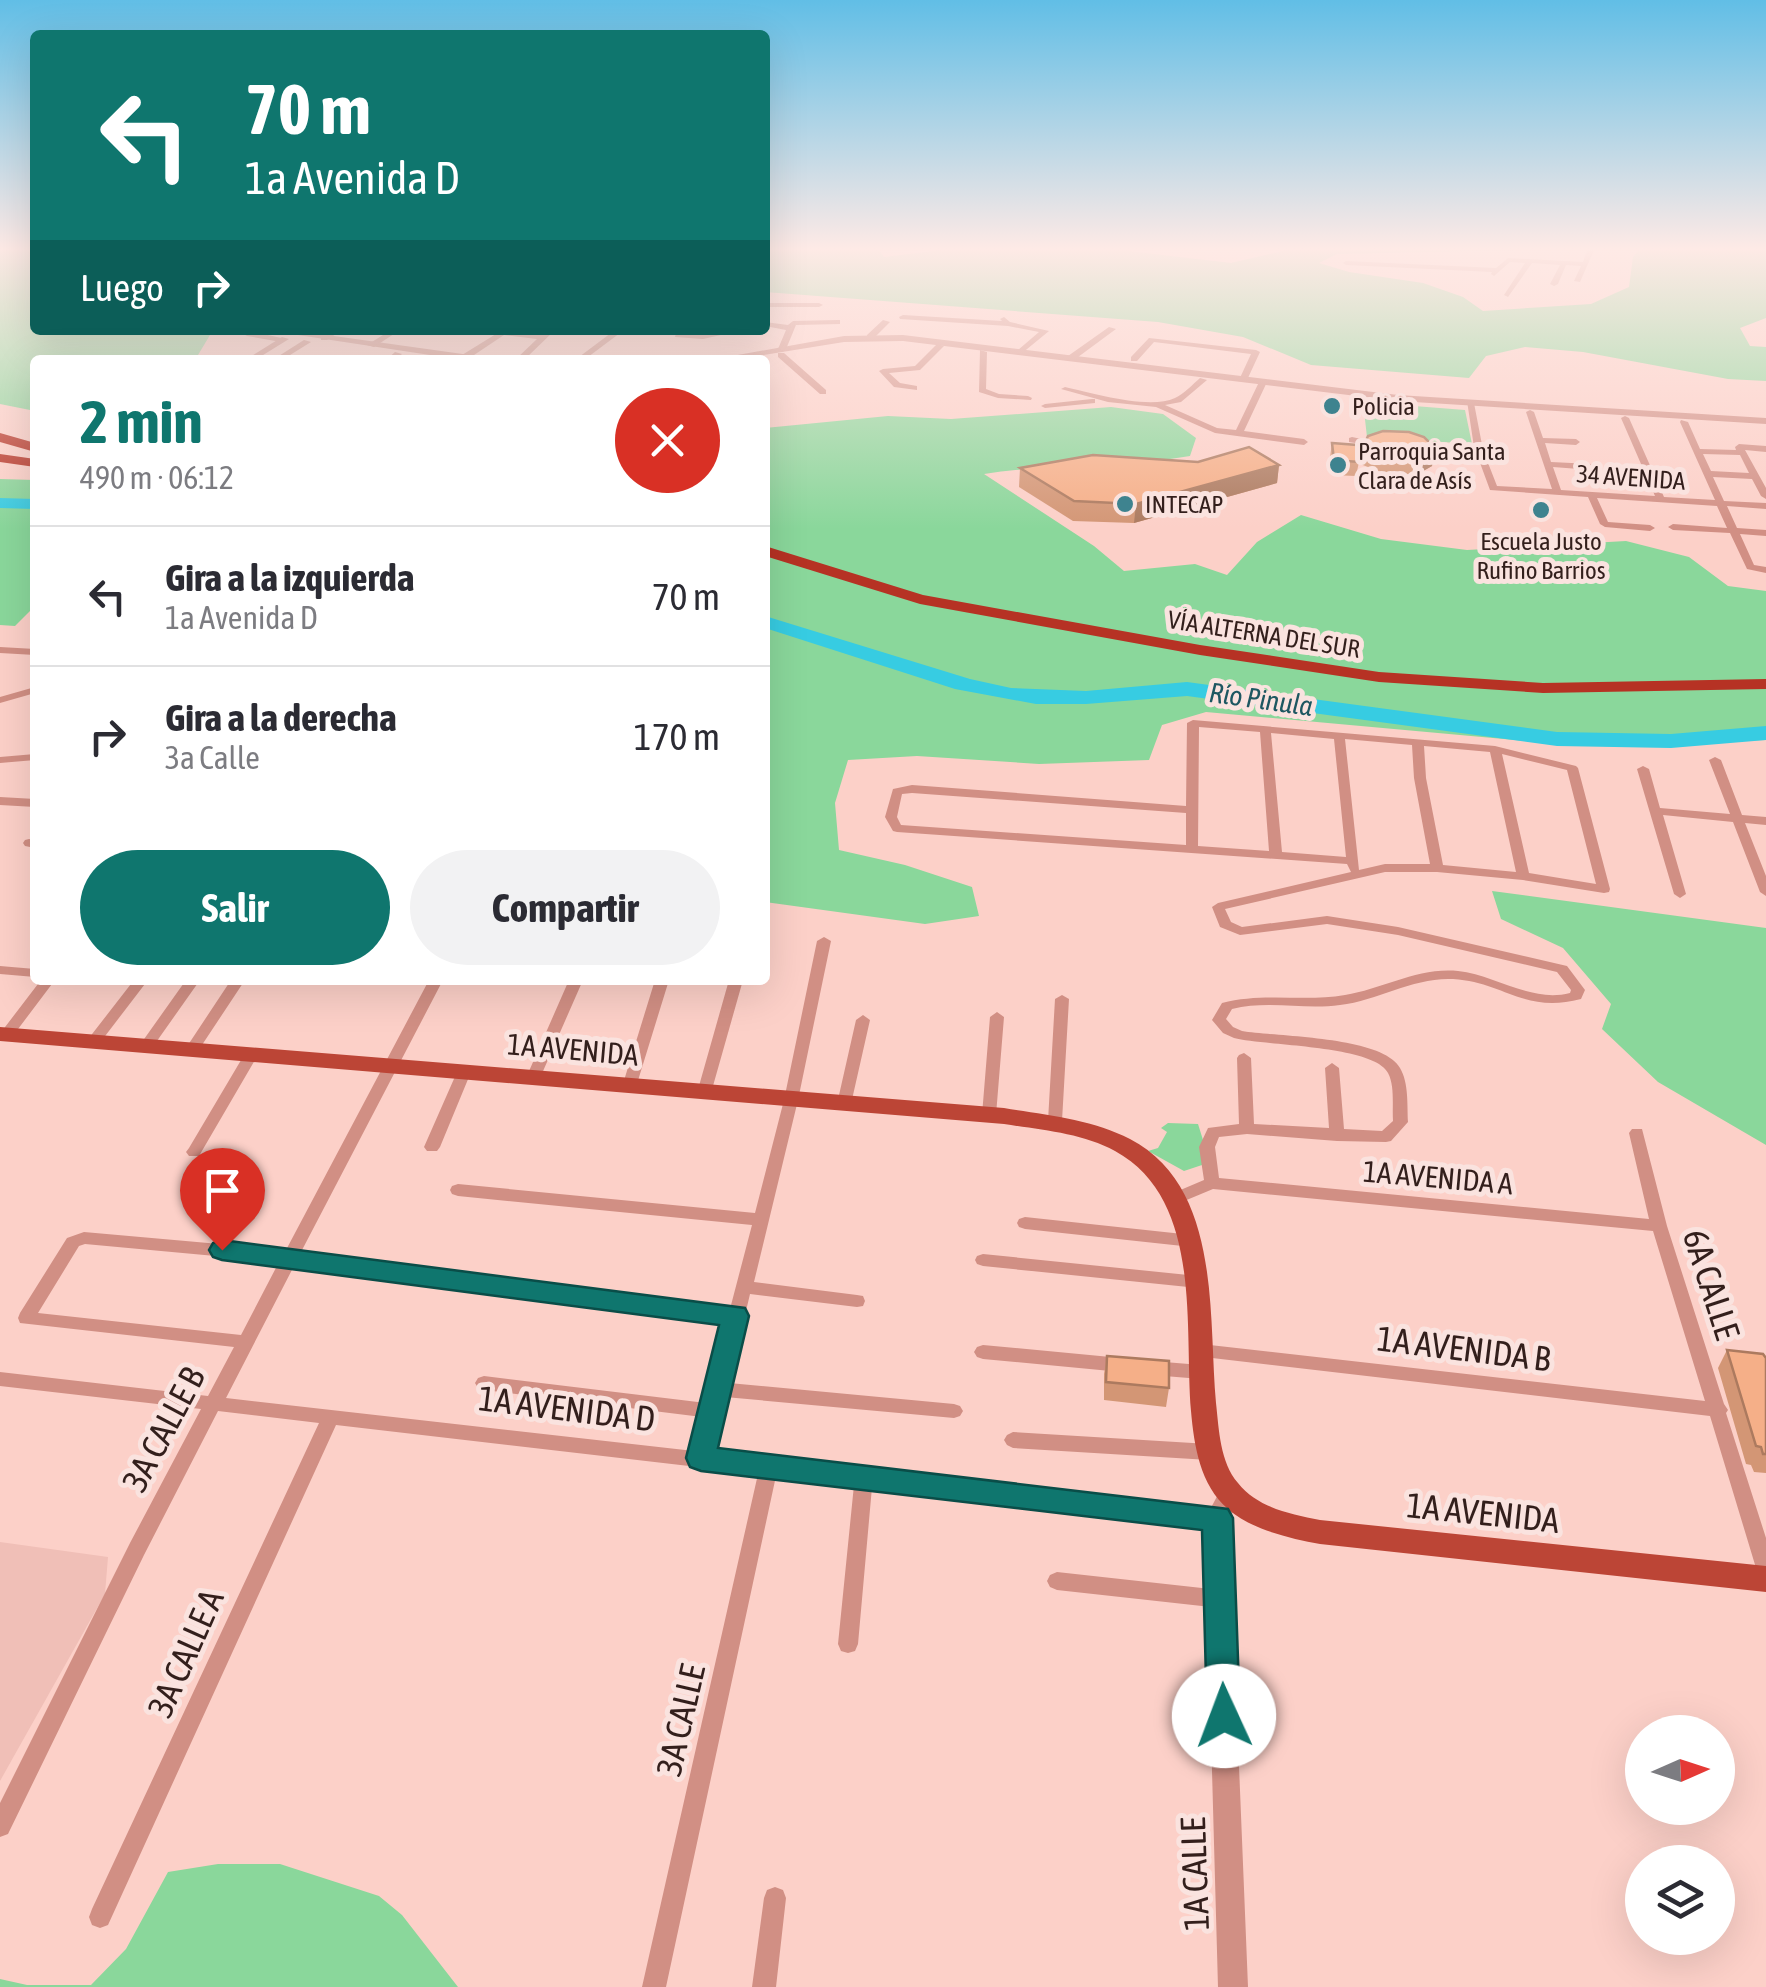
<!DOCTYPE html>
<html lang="es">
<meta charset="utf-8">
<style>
body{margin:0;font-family:"Asap Condensed",sans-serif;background:#f2f2f3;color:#2b2b33;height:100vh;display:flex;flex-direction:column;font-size:38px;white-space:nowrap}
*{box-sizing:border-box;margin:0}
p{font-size:32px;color:#7c7c81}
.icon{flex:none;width:55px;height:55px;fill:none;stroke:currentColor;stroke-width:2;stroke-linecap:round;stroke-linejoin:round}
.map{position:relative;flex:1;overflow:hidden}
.drawer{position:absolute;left:30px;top:355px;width:740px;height:630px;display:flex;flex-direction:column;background:#fff;border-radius:10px;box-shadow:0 10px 40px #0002}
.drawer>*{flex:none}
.hud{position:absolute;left:30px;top:30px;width:740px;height:305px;border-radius:10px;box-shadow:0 10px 40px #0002;background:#0f766e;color:#fff;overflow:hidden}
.needle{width:65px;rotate:87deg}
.controls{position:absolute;left:1625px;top:1715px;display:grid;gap:20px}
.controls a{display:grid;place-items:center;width:110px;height:110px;border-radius:50%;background:#fff;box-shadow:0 10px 40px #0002;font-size:50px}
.pin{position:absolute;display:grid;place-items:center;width:85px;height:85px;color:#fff;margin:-102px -42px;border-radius:50% 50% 50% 0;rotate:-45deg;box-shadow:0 0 10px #0007}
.pin .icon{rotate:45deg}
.me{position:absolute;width:110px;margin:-55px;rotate:358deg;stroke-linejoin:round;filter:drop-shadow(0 0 8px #0008)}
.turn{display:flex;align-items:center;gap:35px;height:210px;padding:0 50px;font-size:45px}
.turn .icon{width:130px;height:130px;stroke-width:2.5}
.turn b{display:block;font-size:70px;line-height:85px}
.then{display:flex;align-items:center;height:95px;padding:0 50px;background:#0003;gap:20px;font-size:38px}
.round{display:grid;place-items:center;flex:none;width:105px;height:105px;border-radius:52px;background:#f2f2f3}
.summary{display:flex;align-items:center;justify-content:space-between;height:170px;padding:0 50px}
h1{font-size:60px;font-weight:700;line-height:75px;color:#0f766e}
.button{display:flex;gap:20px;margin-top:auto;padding:20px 50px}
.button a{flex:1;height:115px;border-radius:60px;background:#0f766e;color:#fff;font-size:40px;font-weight:700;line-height:115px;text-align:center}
.button a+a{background:#f2f2f3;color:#2b2b33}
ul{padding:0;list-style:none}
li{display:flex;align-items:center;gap:30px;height:140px;padding:0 50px;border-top:2px solid #e1e1e2}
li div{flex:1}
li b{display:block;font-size:38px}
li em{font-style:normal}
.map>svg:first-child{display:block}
.built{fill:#f0bfb7}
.green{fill:#8ad79b}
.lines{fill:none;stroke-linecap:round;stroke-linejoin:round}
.river{fill:#37cce2;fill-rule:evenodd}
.minor{fill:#d18f84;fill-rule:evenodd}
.tertiary{fill:#d18f84;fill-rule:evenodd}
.primary{fill:#bc4536;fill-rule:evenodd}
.trunk{fill:#b63224;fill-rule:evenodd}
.wall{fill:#d39675}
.shaded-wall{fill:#ac7a5f}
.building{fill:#f5af88;stroke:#ac7a5f;stroke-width:2.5}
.route{fill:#0f766e;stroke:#0a4d48;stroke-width:2.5}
.poi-dot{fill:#3e838f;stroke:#fae3df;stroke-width:4}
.labels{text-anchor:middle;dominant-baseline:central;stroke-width:10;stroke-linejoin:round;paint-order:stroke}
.far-poi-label{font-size:25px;fill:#331f1c;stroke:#fae3df;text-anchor:start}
.far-street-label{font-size:25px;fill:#331f1c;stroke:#fae3df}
.far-water-label{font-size:28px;font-style:italic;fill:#1d5761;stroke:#fae3df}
.street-label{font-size:30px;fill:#331f1c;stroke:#fae3df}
.near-street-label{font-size:35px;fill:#331f1c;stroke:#fae3df}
</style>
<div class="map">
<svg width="1766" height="1987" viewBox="0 0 1766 1987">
<rect width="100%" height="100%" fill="#fcd0c8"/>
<path class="built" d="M0,1542L108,1557L105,1594L0,1781Z"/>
<path class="green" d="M0,250H35V330H213L195,360H35V411L0,404Z
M765,250H879L884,257L942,250H1120L1231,263L1287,250H1521L1337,254L1319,263L1349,272L1423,283L1463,297L1483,311L1591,304L1629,287L1633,257L1639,250H1766V318L1740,328L1750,346L1766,347V381L1728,379L1583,352L1525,347L1486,356L1469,378L1311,365L1243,337L1158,322L765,292Z
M1363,402L1465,410L1472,444L1367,437Z
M1111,407L1163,414L1196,438L1190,456C1122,468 1053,463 984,474L1094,546L1124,571L1195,564L1227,575L1257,542L1301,515L1381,539L1467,550L1626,541L1689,557L1728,586L1766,591V740L1582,746L1206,712L1162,725L1149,760L1039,764L917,756L848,760L835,803L839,850L905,865L972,887L979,916L925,924L765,902V428L888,416L951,419Z
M0,479L35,480V606L15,626L0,625Z
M1492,891L1766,928V1145L1658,1082L1602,1029L1611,1004L1563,948L1501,919Z
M1168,1123L1198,1124L1203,1140L1202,1165L1184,1171L1148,1151L1158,1148L1167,1132L1161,1128Z
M218,1864H280L379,1896L402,1915L458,1987H0V1979L27,1985H91L126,1949L168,1872Z"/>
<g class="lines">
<path class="river" d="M0,498L35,499V509L0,508Z
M765,616L970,679L1011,688L1086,691L1187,682L1557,732L1671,734L1766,726V740L1671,748L1557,746L1187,696L1086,704H1036L955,689L765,628Z"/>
<path class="minor" d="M1587,250H1594L1580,282L1574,281L1581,266L1566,265L1558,284L1554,286L1550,284L1560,265L1532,263L1508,297L1504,295L1525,263L1510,262L1494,276L1491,274L1492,272L1346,265L1343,263L1346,261L1496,268L1508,258L1583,262Z
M765,303H819L823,305L819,307H765Z
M903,315L1002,321L1000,319L1004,317L1010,322L1049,331L1021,354L1017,352L1018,350L1039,332L1008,326L900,319L899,317Z
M837,320H840V324L796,325L786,349L782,351L778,349L786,330L765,326V322L788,325L793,321Z
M883,320L890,322L873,339H867V335Z
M1109,327L1116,329L1074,360H1068V356Z
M333,330H342L327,340H321V336Z
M391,330H400L374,347L367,345Z
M476,330H498L541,335L547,330H555L524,360H515L537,339L504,335L468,359H462V355L496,334Z
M615,330H624L584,360H575Z
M677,330H685L683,333C703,335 722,330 743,330L703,339L675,337Z
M282,337L289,339L255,360L247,359Z
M1149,338L1256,350L1260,352L1247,380L1243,382L1239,380L1251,354L1154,342L1137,361H1131V357Z
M304,340L311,342L282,360L274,359Z
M937,344L944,346L920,370L889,373L900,383L917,386V390L894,387L879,371L883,369L915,366Z
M980,350L987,352L986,389L999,394L1028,396L1032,398L1031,400L998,398L979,392Z
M395,352L402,354L395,360H386Z
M778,353H784L826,390V394H820L778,357Z
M1200,378L1207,380L1181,402L1165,405L1217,428L1236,430L1259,382L1266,380L1267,382L1244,431L1304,439L1308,442L1304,445L1215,433L1156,407L1108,402L1061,389L1065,387C1092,393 1149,410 1175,398C1184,394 1193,384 1200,378Z
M1092,399H1095V403L1045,408L1041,406L1045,404Z
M1467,401L1474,403L1483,450L1497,486L1552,489L1526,412L1530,410L1534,412L1543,438L1576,439L1580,442L1576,445L1545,443L1551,462L1592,464L1596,467L1592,470L1553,467L1561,490L1655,496L1621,418L1625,416L1629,418L1664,497L1715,500L1680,422L1681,420L1688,422L1700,449L1736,450L1735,447L1739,444L1766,446V452L1745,450L1766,488V499L1761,496L1752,479L1713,477L1724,501L1766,503V509L1727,506L1737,528L1766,530V536L1740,534L1754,565L1766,567V573L1747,569L1730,533L1673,530L1668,527L1673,524L1727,528L1717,506L1597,498L1608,522L1650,525L1655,528L1650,531L1605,527L1600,524L1588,497L1490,490L1476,452L1415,449L1414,447L1418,444L1474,447ZM1703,454L1740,455L1749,473L1711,471Z
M1352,437L1385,444L1381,447L1349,442V438Z
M0,647L35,649V655L0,653Z
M35,687V693L0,703V697Z
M1193,720L1495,746L1576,766L1578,768L1610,889L1609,892L1604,893L1523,880L1437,872H1385L1225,909L1231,922L1242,927L1327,916L1398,927L1567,966L1585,990L1581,999C1524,1014 1504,982 1453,979C1414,977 1379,1000 1340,1005C1304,1010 1268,1000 1232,1009L1226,1019L1233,1027L1242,1031C1277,1037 1382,1036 1400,1068C1409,1083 1407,1105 1408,1122L1391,1141L1386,1142L1337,1141L1247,1134L1219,1137L1215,1147L1219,1178L1649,1219L1629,1133L1632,1129H1642L1667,1226L1724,1404L1728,1410L1726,1413L1766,1538V1577L1759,1574L1756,1568L1710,1416L1195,1356L1192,1351L1195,1346L1201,1344L1705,1401L1653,1231L1213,1189L1177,1204L1171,1202L1169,1198L1171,1194L1204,1180L1199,1147L1208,1128L1239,1124L1237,1058L1239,1055L1244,1053L1251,1058L1254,1124L1329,1128L1325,1068L1332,1063L1339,1068L1344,1129L1382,1131L1393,1121C1392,1106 1395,1086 1388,1073C1374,1045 1265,1046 1234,1038L1223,1033L1212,1020L1222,1003C1263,992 1304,1002 1345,995C1383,989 1418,967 1458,971C1496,975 1531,1003 1570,993L1571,990L1557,972L1398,935L1327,924L1240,935L1220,927L1212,907L1218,903L1351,872L1347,864L897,832L893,831L885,817L893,789L912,785L1186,806L1187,723ZM1199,727L1260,732L1269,851L1198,846ZM1271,733L1334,739L1346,857L1282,852ZM1345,739L1412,745L1414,778L1430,864H1385L1359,870ZM1424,746L1490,752L1516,872L1443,865L1426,778ZM1502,754L1567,770L1596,884L1529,873ZM912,793L1186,813V845L901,825L897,817L902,794Z
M35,754V760L0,763V757Z
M1715,757L1721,760L1742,815L1766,817V825L1745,823L1766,876V896L1760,892L1733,822L1663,815L1686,894L1680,898L1674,894L1637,769L1643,766L1649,769L1660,808L1730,814L1709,760Z
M0,797L35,799V807L0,805Z
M29,839L35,840V848L25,846L23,843L25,840Z
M824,937L831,941L798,1100L754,1282L857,1295L863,1296L865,1301L863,1306L857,1307L750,1294L729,1383L954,1404L960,1406L963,1411L960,1416L954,1418L725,1397L711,1453L1217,1511L1224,1513L1226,1519L1224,1525L1217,1527L872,1487L858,1644L855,1651L848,1653L841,1651L838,1644L854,1485L776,1476L666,1987H642L758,1474L336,1425L108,1925L100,1928L92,1925L89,1917L92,1909L319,1423L218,1411L144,1555L8,1834L0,1837V1803L130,1543L201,1409L0,1386V1372L208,1396L234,1347L20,1323L18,1318L20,1313L67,1238L84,1232L286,1250L429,980H443L301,1252L730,1309L752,1225L458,1196L452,1194L450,1190L452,1186L458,1184L755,1213L784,1100L817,941ZM85,1244L279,1262L241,1335L38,1313L79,1246ZM295,1264L727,1321L706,1403L484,1376L478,1378L475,1383L478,1388L484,1390L702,1417L694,1451L226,1398Z
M0,966L35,969V977L0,974Z
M41,980H55L12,1037H2L0,1034L2,1031Z
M134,980H148L99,1044H89L87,1041L89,1038Z
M186,980H200L152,1048H142L140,1045L142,1042Z
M231,980H245L198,1051H188L186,1048Z
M569,980H583L540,1078L538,1081H528L526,1078Z
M655,980H669L636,1087L629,1092L622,1087Z
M729,980H743L711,1093L709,1097H699L697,1093Z
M1062,995L1069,999L1062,1121L1060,1125H1050L1048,1121L1055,999Z
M997,1012L1004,1017L996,1115L994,1119H984L982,1115L990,1017Z
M863,1015L870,1020L851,1104L849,1108H839L837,1104L856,1020Z
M252,1048L259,1053L199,1156H189L186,1152L189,1148L247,1050Z
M464,1067L471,1072L440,1147L437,1151H427L424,1147L457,1072Z
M1025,1217L1192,1235L1198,1237L1200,1241L1198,1245L1192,1247L1025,1229L1019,1227L1017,1223L1019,1219Z
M983,1254L1198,1276L1204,1278L1206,1282L1204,1286L1198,1288L983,1266L977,1264L975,1260L977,1256Z
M983,1345L1121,1358L1127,1360L1130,1365L1127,1370L1121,1372L983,1359L977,1357L974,1352L977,1347Z
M1152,1361L1201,1365L1207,1367L1210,1372L1207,1377L1201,1379L1152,1375L1146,1373L1143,1368L1146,1363Z
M1013,1432L1209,1444L1215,1447L1218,1452L1215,1457L1209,1460L1013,1448L1007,1445L1004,1440L1007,1435Z
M1057,1572L1220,1590L1227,1593L1230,1599L1227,1605L1220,1608L1057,1590L1050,1587L1047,1581L1050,1575Z
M775,1887L783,1890L786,1898L776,1987H752L764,1898L767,1890Z"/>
<path class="tertiary" d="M245,330L286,339L281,342L247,336L242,333Z
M265,330H291L484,357L489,360H463Z
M903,335L1398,395L1766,418V424L1398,401L903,341L844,342L733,360H710L844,336Z
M1230,1484L1238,1487L1242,1494L1229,1520L1248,1987H1218L1205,1519L1222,1487Z"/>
<path class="primary" d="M0,1027L1004,1108C1046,1115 1092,1119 1130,1139C1222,1187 1208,1316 1216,1403C1219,1430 1220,1462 1238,1483C1258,1508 1290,1514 1320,1520L1766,1566V1592L1320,1544C1289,1538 1252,1530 1228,1509C1200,1485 1194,1445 1191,1411C1184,1326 1203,1199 1115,1151C1082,1133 1041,1130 1004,1124L0,1041Z"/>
<path class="trunk" d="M0,433L35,443V452L0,442Z
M0,454L35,459V467L0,462Z
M765,546L923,595L1200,645L1379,672L1543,683L1766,679V689L1543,693L1379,682L1200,655L920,604L765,556Z"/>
</g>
<path class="wall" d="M1332,443L1359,462L1356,476L1332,475L1330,457Z
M1364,445L1435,448L1432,466L1418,474H1387L1360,464Z
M1198,462L1279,465L1277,483L1134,523L1073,521L1019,487L1020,468Z
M1727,1350L1766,1358V1473L1754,1472L1751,1465L1746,1464L1718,1368Z
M1107,1356L1169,1388L1166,1407L1104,1400V1374Z"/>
<path class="shaded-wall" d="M1435,448L1432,466L1418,474L1422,456Z
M1279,465L1277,483L1134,523L1136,504Z"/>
<path class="building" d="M1383,431L1409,432L1424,437L1435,448L1422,456L1390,455L1364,445L1368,436Z
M1332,443L1357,445L1359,462L1334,460Z
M1249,447L1279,465L1136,504L1074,501L1020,468L1093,455L1198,462Z
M1727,1350L1763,1354L1766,1358V1454H1763L1761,1447L1756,1446Z
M1107,1356L1169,1361V1388L1106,1382Z"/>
<linearGradient id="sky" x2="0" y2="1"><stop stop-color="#61bee6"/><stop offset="0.47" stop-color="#feeae6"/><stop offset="1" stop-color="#feeae6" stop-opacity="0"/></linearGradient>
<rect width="1766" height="529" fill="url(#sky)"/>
<path class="route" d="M222,1240L745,1308L749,1316L718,1448L1228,1509L1233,1518L1240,1716L1236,1727L1224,1732L1211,1727L1207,1716L1202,1530L701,1471L690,1467L686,1458L719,1325L222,1260L213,1257L209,1250L213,1243Z"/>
<g class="poi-dot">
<circle cx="1332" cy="406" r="10"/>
<circle cx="1338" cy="465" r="10"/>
<circle cx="1125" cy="504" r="10"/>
<circle cx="1541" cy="510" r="10"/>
</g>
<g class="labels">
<g class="far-poi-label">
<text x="1352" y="406">Policia</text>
<text x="1358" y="451">Parroquia Santa<tspan x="1358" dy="29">Clara de Asís</tspan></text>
<text x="1145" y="504">INTECAP</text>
<text x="1541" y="541" text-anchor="middle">Escuela Justo<tspan x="1541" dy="29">Rufino Barrios</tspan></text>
</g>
<g class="far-street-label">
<text transform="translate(1631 477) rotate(4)">34 AVENIDA</text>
<text transform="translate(1264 634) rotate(9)">VÍA ALTERNA DEL SUR</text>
</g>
<g class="far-water-label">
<text transform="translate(1261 699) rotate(8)">Río Pinula</text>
</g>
<g class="street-label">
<text transform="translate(573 1049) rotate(5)">1A AVENIDA</text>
<text transform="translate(1438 1177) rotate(5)">1A AVENIDA A</text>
</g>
<g class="near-street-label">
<text transform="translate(1712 1284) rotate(72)">6A CALLE</text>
<text transform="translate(1464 1348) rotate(7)">1A AVENIDA B</text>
<text transform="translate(567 1408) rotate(7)">1A AVENIDA D</text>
<text transform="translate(163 1429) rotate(-62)">3A CALLE B</text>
<text transform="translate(1483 1512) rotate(6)">1A AVENIDA</text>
<text transform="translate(185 1653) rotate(-66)">3A CALLE A</text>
<text transform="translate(680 1720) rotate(-77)">3A CALLE</text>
<text transform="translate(1194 1874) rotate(-92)">1A CALLE</text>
</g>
</g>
</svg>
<div class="controls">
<a><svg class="needle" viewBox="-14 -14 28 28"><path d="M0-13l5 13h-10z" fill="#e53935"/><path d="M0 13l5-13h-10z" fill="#7c7c81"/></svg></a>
<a><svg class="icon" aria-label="layers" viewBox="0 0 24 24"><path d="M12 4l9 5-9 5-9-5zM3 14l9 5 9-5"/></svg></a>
</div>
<div class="pin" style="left:222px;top:1250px;background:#d93025"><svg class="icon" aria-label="arrive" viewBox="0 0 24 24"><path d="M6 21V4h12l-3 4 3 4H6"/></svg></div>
<svg class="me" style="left:1224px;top:1716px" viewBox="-20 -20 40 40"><circle r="19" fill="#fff"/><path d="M0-13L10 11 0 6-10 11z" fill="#0f766e"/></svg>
<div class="hud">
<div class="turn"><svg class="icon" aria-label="left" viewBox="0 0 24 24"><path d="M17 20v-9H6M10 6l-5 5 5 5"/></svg><div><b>70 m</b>1a Avenida D</div></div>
<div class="then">Luego<svg class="icon" aria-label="right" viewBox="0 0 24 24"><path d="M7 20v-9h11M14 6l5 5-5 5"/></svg></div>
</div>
<section class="drawer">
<div class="summary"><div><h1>2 min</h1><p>490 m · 06:12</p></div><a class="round" style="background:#d93025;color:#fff"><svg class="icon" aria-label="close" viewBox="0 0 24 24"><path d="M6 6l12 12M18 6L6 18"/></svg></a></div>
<ul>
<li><svg class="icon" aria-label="left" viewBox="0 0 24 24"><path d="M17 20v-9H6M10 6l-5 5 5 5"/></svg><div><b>Gira a la izquierda</b><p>1a Avenida D</p></div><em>70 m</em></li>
<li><svg class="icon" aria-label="right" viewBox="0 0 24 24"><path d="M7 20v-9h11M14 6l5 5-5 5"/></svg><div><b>Gira a la derecha</b><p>3a Calle</p></div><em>170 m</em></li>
</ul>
<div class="button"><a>Salir</a><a>Compartir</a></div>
</section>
</div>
